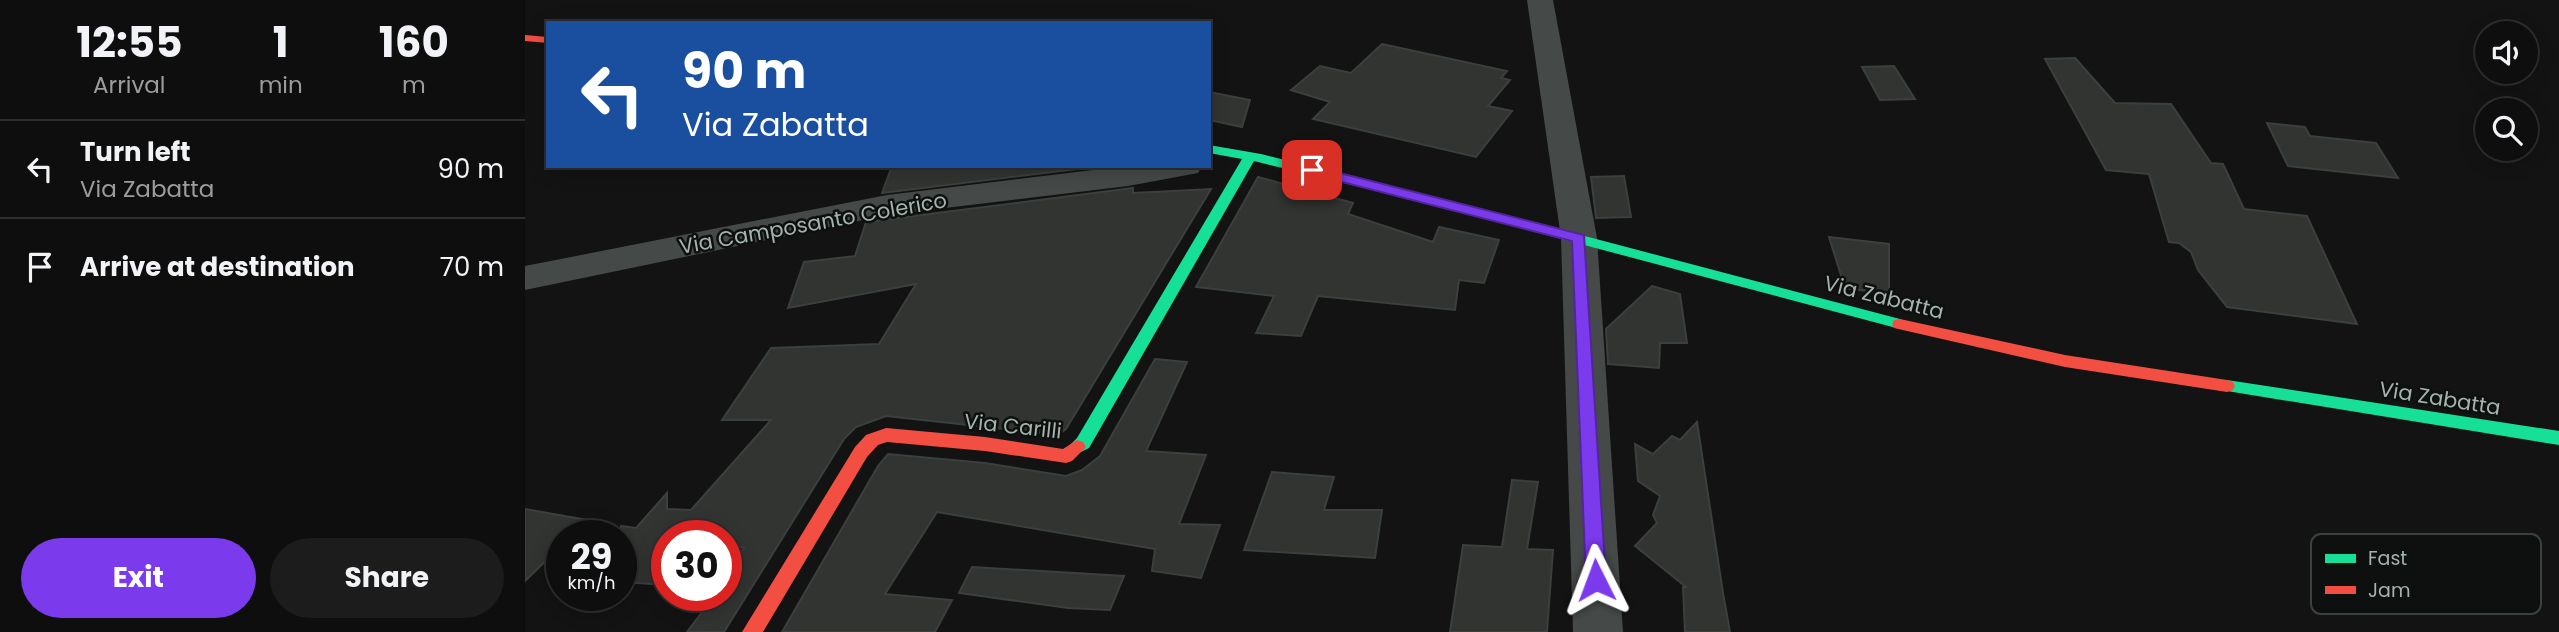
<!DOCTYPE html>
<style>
body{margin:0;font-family:Poppins,sans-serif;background:#1c1c1c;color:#f1f3f6;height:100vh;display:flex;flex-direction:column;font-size:26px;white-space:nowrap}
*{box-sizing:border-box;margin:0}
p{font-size:23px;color:#9b9c9e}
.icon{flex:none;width:38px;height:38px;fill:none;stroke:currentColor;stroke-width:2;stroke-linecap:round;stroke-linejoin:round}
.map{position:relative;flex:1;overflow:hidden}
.details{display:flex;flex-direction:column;background:#0e0e0e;width:525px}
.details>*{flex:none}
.hud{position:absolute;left:21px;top:21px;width:665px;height:147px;border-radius:0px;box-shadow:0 4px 18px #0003,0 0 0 2px #2e2e2e;background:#1a4fa0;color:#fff;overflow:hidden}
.buttons{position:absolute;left:1950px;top:21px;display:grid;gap:14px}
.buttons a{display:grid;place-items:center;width:63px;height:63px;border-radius:50%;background:#0e0e0e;box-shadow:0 4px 18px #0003,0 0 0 2px #2e2e2e;font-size:35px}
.speed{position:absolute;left:21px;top:520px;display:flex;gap:14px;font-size:35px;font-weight:700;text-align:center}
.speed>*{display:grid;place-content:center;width:91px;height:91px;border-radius:50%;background:#0e0e0e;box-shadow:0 4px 18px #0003,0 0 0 2px #2e2e2e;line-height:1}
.speed small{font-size:18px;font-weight:400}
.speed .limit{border:10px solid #d22;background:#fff;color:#111}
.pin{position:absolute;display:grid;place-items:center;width:60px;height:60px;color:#fff;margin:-30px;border-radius:14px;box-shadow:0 4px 10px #0006}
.me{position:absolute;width:77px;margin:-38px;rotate:357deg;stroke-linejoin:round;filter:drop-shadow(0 0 5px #0008)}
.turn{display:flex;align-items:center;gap:24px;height:147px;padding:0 21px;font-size:32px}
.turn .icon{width:91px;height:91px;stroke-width:2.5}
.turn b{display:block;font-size:49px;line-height:60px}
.eta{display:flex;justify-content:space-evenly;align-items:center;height:119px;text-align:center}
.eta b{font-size:42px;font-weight:700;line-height:49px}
.action{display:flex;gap:14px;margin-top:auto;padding:14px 21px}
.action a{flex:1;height:80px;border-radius:42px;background:#7c3aed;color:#fff;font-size:28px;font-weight:700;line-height:80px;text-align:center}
.action a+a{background:#1c1c1c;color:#f1f3f6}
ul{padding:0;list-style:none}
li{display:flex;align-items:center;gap:21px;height:98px;padding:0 21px;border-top:2px solid #2e2e2e}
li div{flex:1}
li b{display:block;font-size:26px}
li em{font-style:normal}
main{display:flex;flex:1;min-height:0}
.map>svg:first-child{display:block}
.building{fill:#323432;stroke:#3b3f3e;stroke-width:2}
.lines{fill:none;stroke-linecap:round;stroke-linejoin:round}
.street{fill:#454947;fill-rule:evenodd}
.fast{fill:#16e098;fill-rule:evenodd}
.jam{fill:#f24e42;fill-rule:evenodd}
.route{fill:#7c3aed;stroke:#51269a;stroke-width:2}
.labels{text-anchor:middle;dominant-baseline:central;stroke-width:5;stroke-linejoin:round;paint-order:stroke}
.street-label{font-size:21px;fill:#a4b4ac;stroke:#0e0f0f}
.key{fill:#0e0f0f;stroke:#3b413e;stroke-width:2}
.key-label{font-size:19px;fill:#a4b4ac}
</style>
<main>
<section class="details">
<div class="eta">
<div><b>12:55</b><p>Arrival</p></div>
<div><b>1</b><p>min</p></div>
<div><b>160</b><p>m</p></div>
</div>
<ul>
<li><svg class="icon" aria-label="left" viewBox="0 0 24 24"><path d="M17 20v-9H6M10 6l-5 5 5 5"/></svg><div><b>Turn left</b><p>Via Zabatta</p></div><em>90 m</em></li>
<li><svg class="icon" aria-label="arrive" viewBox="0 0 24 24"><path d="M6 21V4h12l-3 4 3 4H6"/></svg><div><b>Arrive at destination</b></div><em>70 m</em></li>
</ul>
<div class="action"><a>Exit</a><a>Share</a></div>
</section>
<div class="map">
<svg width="2034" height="632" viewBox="0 0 2034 632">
<rect width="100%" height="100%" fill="#131313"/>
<path class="building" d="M857,44L982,71L976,78L985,80L963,106L987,111L951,157L788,119L805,102L766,90L795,66L826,73Z
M1550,58L1590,103L1646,104L1686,163L1698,164L1719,209L1782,216L1832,324L1702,307L1673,270L1666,252L1654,243L1644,242L1624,174L1581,170L1520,59Z
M1369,66L1390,99L1355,100L1337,67Z
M684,92L725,100L717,127L684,120Z
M1742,123L1780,127L1785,136L1851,143L1873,178L1763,166Z
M367,166H577L357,193Z
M1099,176L1106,217L1071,218L1066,177Z
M733,177L828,203L823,214L908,242L914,227L974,240L959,283L934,280L930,310L793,296L776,336L731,333L749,296L671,287Z
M608,188V193L686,189L541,429L533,435L361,416L331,427L319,439L199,632H162L190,595H201V574L219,548L201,545V536H142V585L96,582V526L111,528L142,493V509L166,510L246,420H197L246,348L354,344L391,284L263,308L279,262L330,256L341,222Z
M1304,237L1364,244V294L1320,288Z
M1127,286L1155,294L1162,343H1135L1134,368L1083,364L1081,329Z
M630,359L662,362L621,451L681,455L654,524L695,525L676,578L627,571L630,549L412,512L360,594L427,600L410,632H257L353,466L363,454L460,463L541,476L557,470L575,456Z
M1172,422L1198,593L1205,632H1160L1158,587H1161L1110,546L1132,523L1128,515L1135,496L1113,481L1110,444L1128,454L1147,436L1155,440Z
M747,472L809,477L799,510H857L850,558L719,550Z
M987,480L1013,482L1002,549L1028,550L1022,632H925L938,545L977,547Z
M0,509L62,520L46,536H37V545L0,581Z
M447,567L599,576L585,610L543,608L434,593Z"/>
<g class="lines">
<path class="street" d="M1002,0H1028L1072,238L1098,632H1048L1036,238Z
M601,166H677L673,173L603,186L362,215L0,290V266L362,195Z"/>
<path class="fast" d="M684,145L736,154L919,199L1375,319L1383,324L1375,329L909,205L729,161L564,448L552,454L546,452L543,447L552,438L717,159L684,153Z
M1702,380L2034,431V445L1696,390L1694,386L1696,382Z"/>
<path class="jam" d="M0,35L23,37V43L0,41Z
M1375,319L1540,355L1702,380L1708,382L1710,386L1708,390L1702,392L1540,367L1369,328L1367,324L1369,320Z
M361,428L460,437L538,449L552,440L558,442L561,447L547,461L541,463L460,451L362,442L353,445L342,457L238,632H217L330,447L341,435Z"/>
</g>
<path class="route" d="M787,166L1059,235L1081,580L1078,586L1071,588L1064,586L1061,580L1047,241L782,173V168Z"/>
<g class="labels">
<g class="street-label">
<text transform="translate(288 223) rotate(-10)">Via Camposanto Colerico</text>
<text transform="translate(1359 297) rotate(14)">Via Zabatta</text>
<text transform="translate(1915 398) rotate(9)">Via Zabatta</text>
<text transform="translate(488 426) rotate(6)">Via Carilli</text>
</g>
</g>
<rect x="1786" y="534" width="230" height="80" rx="10" class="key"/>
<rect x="1800" y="554" width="31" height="9" fill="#16e098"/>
<rect x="1800" y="586" width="31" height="8" fill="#f24e42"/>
<g class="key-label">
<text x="1843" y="565">Fast</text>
<text x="1843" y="597">Jam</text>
</g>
</svg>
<div class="buttons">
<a><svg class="icon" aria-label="sound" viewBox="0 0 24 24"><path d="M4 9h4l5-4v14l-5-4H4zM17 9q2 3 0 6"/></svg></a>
<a><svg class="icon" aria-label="search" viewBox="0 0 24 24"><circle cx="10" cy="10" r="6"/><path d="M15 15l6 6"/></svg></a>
</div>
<div class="speed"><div>29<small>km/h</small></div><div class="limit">30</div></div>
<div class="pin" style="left:787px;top:170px;background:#d93025"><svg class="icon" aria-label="arrive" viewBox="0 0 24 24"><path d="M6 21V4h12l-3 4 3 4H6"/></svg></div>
<svg class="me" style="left:1071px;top:580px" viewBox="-20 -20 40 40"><path d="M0-17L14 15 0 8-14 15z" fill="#7c3aed" stroke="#fff" stroke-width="4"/></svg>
<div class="hud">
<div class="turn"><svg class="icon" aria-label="left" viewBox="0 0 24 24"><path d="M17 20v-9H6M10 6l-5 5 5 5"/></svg><div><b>90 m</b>Via Zabatta</div></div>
</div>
</div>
</main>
